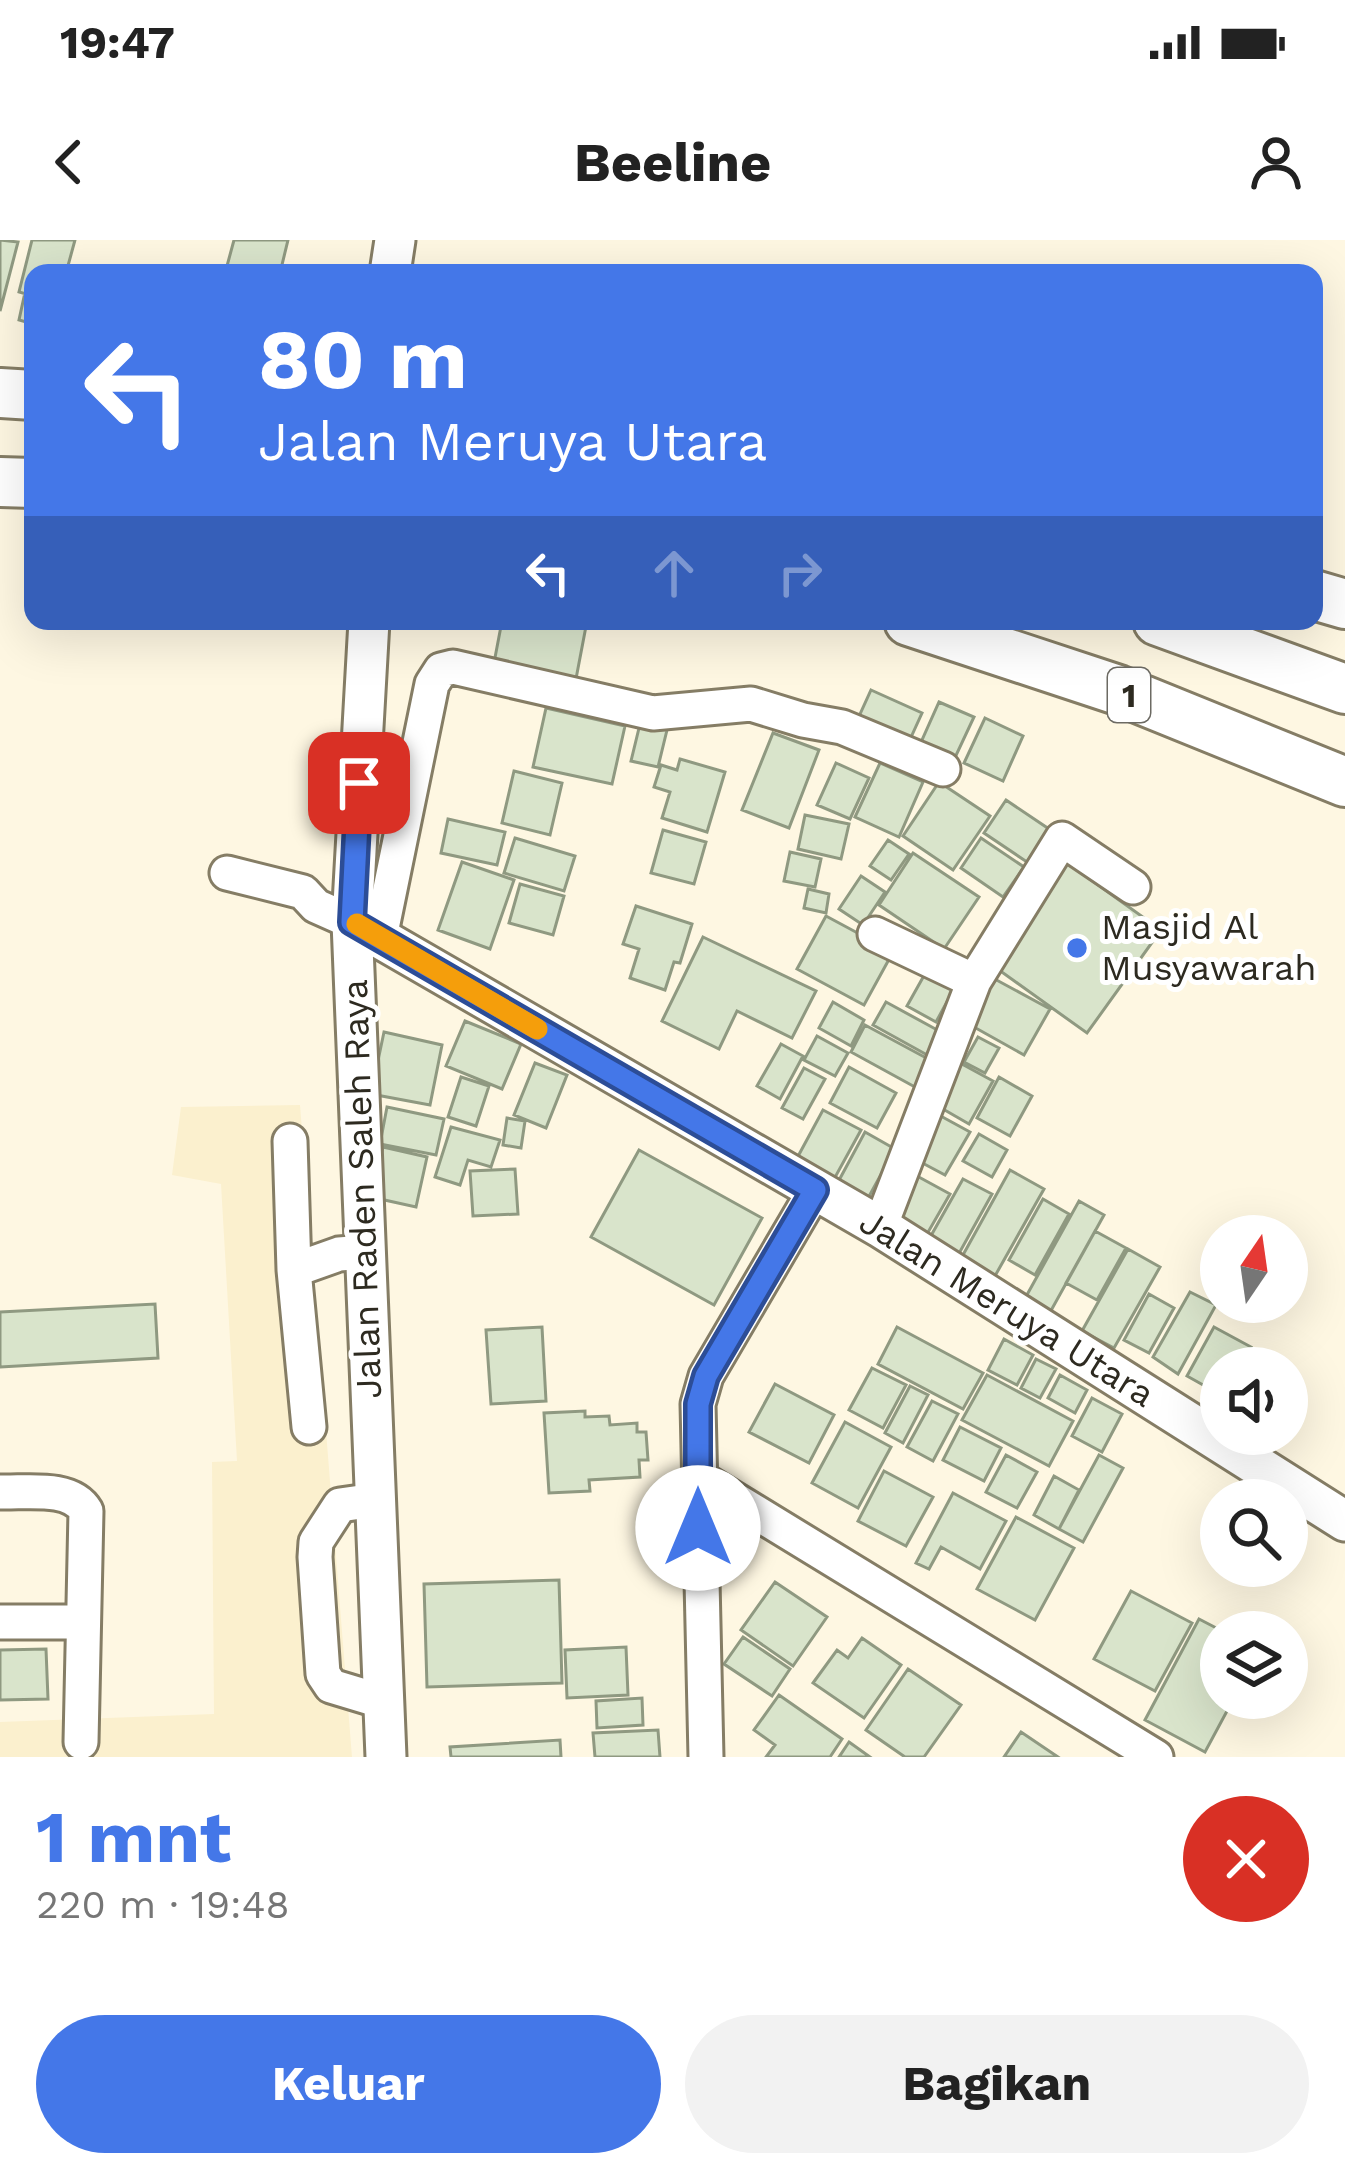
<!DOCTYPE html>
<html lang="id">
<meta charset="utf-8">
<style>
body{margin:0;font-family:"Work Sans",sans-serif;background:#f2f2f2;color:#222;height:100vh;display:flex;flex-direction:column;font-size:45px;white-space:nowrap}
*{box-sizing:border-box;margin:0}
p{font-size:39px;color:#767676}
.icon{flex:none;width:66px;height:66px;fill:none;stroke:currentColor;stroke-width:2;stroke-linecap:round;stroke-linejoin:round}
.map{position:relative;height:1517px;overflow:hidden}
.drawer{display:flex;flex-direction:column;background:#fff;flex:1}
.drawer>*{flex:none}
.hud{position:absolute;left:24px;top:24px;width:1299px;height:366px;border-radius:24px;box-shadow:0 12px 48px #0002;background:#4477e8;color:#fff;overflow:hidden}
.needle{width:78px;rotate:13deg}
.controls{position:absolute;left:1200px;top:975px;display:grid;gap:24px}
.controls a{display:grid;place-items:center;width:108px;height:108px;border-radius:50%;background:#fff;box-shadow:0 12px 48px #0002;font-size:60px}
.pin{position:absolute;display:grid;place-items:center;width:102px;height:102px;color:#fff;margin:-51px;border-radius:24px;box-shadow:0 6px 18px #0006}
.me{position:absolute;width:132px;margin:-66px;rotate:0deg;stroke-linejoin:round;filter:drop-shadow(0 0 9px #0008)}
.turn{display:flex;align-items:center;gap:42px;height:252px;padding:0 36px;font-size:54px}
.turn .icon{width:156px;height:156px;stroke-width:2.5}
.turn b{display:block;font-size:84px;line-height:102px}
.lanes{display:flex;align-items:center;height:114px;padding:0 36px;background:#0003;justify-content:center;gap:60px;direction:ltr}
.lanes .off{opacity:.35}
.round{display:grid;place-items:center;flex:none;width:126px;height:126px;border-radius:63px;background:#f2f2f2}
.overview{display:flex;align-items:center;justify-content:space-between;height:204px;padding:0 36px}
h1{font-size:72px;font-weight:700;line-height:90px;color:#4477e8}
.cta{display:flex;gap:24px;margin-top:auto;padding:24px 36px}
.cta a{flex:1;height:138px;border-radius:72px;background:#4477e8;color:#fff;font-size:48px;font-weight:700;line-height:138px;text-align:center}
.cta a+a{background:#f2f2f2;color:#222}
.status{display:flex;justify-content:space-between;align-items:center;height:84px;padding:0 60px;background:#fff;direction:ltr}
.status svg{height:33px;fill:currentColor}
header{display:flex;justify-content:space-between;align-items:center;height:156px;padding:0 36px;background:#fff;font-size:54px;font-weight:700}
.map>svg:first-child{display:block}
.built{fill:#fbf0ce}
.building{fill:#d9e4cb;stroke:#8f9981;stroke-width:3}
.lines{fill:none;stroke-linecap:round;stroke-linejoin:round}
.minor-casing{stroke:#857d65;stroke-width:39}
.major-casing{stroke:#857d65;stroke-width:45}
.highway-casing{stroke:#857d65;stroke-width:54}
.minor{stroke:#fff;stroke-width:33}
.major{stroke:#fff;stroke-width:39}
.highway{stroke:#fff;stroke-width:48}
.route-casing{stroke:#2c4d97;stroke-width:30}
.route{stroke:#4477e8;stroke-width:21}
.slow{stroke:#f59e0b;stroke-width:21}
.poi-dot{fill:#4477e8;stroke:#fff;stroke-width:4.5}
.labels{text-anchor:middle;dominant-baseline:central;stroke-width:10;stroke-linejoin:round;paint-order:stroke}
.shield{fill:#fff;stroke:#6c6a63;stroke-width:3}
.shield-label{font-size:33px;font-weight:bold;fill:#2d2a20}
.poi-label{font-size:36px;fill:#2d2a20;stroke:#fff;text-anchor:start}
.street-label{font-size:36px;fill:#2d2a20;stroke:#fff}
</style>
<div class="status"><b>19:47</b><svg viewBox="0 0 49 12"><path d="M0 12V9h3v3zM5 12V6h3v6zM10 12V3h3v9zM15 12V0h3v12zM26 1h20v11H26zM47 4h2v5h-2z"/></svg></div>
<header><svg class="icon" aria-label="back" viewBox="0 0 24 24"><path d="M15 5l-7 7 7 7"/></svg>Beeline<svg class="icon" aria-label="person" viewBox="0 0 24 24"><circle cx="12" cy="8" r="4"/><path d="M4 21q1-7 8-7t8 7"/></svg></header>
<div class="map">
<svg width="1345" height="1517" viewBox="0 0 1345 1517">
<rect width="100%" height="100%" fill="#fef7e2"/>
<path class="built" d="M300,865L352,1517H0V1482L214,1474L212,1222L237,1221L221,944L172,935L181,867Z"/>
<path class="building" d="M0,0L18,2L0,71Z
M32,0H75L66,33H33V56L19,52Z
M234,0H288L280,33H254L227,26Z
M24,57L33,60V84L19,80Z
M502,381H587L575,444L493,428Z
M871,450L922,473L907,506L856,483Z
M939,462L974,477L952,524L918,509Z
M546,468L625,486L612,544L533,527Z
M985,478L1023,496L1003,541L964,523Z
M640,484L667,490L658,527L631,521Z
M773,493L819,510L789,588L742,570Z
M680,519L725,532L707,592L662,578L670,552L654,547L661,525L677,530Z
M836,523L869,538L850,579L817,565Z
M880,523L923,542L899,597L855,577Z
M514,531L562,543L550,595L502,583Z
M939,542L990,576L953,630L903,596Z
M1006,560L1049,589L1027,622L984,593Z
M805,575L849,584L841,619L798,609Z
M448,579L505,592L497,625L441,613Z
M663,590L706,602L694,644L651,633Z
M515,598L575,616L564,651L504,633Z
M981,598L1024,627L1003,657L961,628Z
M888,600L909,614L891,640L870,626Z
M790,612L821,619L815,647L784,641Z
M913,613L979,657L944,709L879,665Z
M462,622L514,640L490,709L438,690Z
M1066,622L1161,690L1087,793L992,725Z
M861,636L885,652L863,685L839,669Z
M520,644L564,656L553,695L509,683Z
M808,649L829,654L826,673L804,668Z
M636,666L692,684L680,723L674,722L665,750L630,738L639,709L623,704Z
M826,676L893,712L864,765L797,729Z
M703,697L816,751L792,798L737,771L719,809L662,781Z
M926,732L955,747L936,782L907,766Z
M991,737L1050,769L1024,815L965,782Z
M833,762L864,780L851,806L819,788Z
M886,762L941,792L929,816L873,785Z
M465,781L521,804L502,849L446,826Z
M865,785L930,820L915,847L851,812Z
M384,792L442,805L430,865L371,854Z
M817,796L848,813L835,836L804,820Z
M978,797L999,808L985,833L964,822Z
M781,804L803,816L780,859L757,846Z
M535,823L567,835L546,888L514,875Z
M960,823L993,841L969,884L936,865Z
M849,827L896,853L877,888L830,863Z
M804,828L825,839L803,879L782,868Z
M461,837L489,846L476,886L448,877Z
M999,837L1032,856L1010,896L977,878Z
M387,867L444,879L436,915L380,904Z
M823,870L861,890L833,941L796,920Z
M937,874L970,892L945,935L913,918Z
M507,878L525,881L521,908L503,905Z
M451,887L500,900L491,927L468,920L460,945L435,937Z
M865,892L895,909L867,960L837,944Z
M979,894L1007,910L992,937L963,921Z
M383,907L427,917L416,967L371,957Z
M639,910L762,978L714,1065L591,997Z
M515,929L518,974L473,976L470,931Z
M1010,930L1044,949L991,1043L958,1024Z
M917,936L950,954L927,994L894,975Z
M963,939L992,954L957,1017L928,1001Z
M1043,959L1069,974L1035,1035L1009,1020Z
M1079,961L1104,975L1048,1076L1023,1062Z
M1095,991L1126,1008L1097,1060L1066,1043Z
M1128,1009L1160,1027L1114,1108L1082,1091Z
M1190,1052L1216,1065L1178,1134L1153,1117Z
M1149,1054L1174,1068L1149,1113L1124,1100Z
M155,1064L158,1118L0,1127V1072Z
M542,1087L546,1161L491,1164L486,1090Z
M897,1087L983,1133L963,1169L878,1124Z
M1214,1087L1251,1107L1239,1128H1221V1155L1187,1136Z
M1004,1099L1033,1115L1017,1145L988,1130Z
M1036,1119L1056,1129L1040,1158L1021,1148Z
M872,1128L906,1145L883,1188L849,1170Z
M987,1135L1073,1181L1049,1226L962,1180Z
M1060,1135L1087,1150L1075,1173L1048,1158Z
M775,1144L834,1175L809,1223L749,1192Z
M910,1146L928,1155L903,1203L885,1193Z
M1092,1158L1122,1174L1102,1212L1072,1196Z
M932,1161L958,1174L933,1221L907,1207Z
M585,1171V1177L609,1176L610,1185L637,1183V1192H646L648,1220H639L640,1237L589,1240L590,1251L549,1253L544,1173Z
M845,1182L891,1207L858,1268L812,1243Z
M960,1187L1001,1208L984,1241L943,1220Z
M1006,1215L1037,1232L1017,1268L986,1252Z
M1099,1215L1123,1228L1083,1302L1059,1289Z
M884,1231L933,1257L906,1306L858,1281Z
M1054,1236L1079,1250L1059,1289L1034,1275Z
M953,1253L1006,1281L980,1329L941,1307L929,1329L916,1323Z
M1016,1277L1074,1308L1035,1380L977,1349Z
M559,1340L562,1443L427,1447L424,1344Z
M775,1342L827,1377L793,1426L741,1390Z
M1131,1351L1192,1383L1155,1451L1094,1419Z
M1199,1379L1224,1392H1221V1458H1234L1205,1512L1145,1480Z
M743,1397L790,1429L772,1456L724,1424Z
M862,1398L901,1425L864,1478L813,1443L837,1410L848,1418Z
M626,1407L628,1455L567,1458L565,1410Z
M46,1409L48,1459L0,1460V1410Z
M908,1429L961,1465L924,1517H905L866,1490Z
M779,1455L842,1499L830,1517H766L775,1505L754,1490Z
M642,1458L643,1485L597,1488L596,1461Z
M658,1490L660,1517H595L593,1493Z
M1021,1492L1058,1517H1004Z
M560,1500L561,1517H451L450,1507Z
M849,1502L870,1517H839Z"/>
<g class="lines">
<defs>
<path id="minor" d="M227,633L303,652L316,666L352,682
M875,694L974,741
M380,698L432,444L441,430L453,427L653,473L751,464L803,480L842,487L943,529
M290,901L294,1030
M880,987L974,741L1062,599L1133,647
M309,1187L294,1030L339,1014L365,1012
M698,1237L1156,1517
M0,1252C26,1253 71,1245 86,1271L81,1502
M375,1260L340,1265L316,1302L315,1317L323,1434L331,1446L384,1462
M0,1382H83
M706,1517L698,1164L706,1136L815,950"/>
<path id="major" d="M390,33L395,0
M369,381L352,682L386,1517
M352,682L880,987L1345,1281"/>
<path id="highway" d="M0,153L33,155
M0,242L33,243
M1314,355L1345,364
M909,381L1118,450L1345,542
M1158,381L1345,449"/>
</defs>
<use href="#minor" class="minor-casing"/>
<use href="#major" class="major-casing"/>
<use href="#highway" class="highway-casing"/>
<use href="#minor" class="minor"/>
<use href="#major" class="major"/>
<use href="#highway" class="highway"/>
</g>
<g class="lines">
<defs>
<path id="route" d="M359,543L352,682L815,950L706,1136L698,1164V1288"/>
</defs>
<use href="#route" class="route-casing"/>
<use href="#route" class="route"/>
<path class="slow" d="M357,684L537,789"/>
</g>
<circle class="poi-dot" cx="1077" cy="708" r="12"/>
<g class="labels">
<rect class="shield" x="1108" y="428" width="42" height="54" rx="9"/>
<g class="shield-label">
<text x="1129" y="455">1</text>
</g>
<g class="poi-label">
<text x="1101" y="687">Masjid Al<tspan x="1101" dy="41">Musyawarah</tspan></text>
</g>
<g class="street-label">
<text transform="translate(362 949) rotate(-92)">Jalan Raden Saleh Raya</text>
<text transform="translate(1007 1068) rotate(32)">Jalan Meruya Utara</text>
</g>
</g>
</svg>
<div class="controls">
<a><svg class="needle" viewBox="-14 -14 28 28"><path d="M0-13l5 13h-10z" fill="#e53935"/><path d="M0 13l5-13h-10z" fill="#767676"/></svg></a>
<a><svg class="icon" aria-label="sound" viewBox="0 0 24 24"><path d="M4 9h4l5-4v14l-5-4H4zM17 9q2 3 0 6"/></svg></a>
<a><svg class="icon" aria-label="search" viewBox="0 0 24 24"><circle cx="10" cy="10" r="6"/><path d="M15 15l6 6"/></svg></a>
<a><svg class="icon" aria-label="layers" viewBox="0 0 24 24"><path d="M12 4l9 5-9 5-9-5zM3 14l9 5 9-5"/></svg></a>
</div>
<div class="pin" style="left:359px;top:543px;background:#d93025"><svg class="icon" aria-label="arrive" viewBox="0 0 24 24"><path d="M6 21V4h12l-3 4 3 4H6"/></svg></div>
<svg class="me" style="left:698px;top:1288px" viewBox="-20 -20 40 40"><circle r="19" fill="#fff"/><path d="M0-13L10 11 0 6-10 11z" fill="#4477e8"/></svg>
<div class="hud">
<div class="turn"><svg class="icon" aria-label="left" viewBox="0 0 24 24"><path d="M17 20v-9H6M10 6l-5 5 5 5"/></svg><div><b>80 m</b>Jalan Meruya Utara</div></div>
<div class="lanes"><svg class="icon" aria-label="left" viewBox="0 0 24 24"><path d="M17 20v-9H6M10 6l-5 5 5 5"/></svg><svg class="icon off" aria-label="ahead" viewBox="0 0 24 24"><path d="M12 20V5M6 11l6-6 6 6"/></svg><svg class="icon off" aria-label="right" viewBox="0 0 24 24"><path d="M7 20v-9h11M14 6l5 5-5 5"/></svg></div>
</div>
</div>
<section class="drawer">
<div class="overview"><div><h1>1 mnt</h1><p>220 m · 19:48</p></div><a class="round" style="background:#d93025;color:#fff"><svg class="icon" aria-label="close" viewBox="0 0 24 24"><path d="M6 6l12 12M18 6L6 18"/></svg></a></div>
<div class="cta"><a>Keluar</a><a>Bagikan</a></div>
</section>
